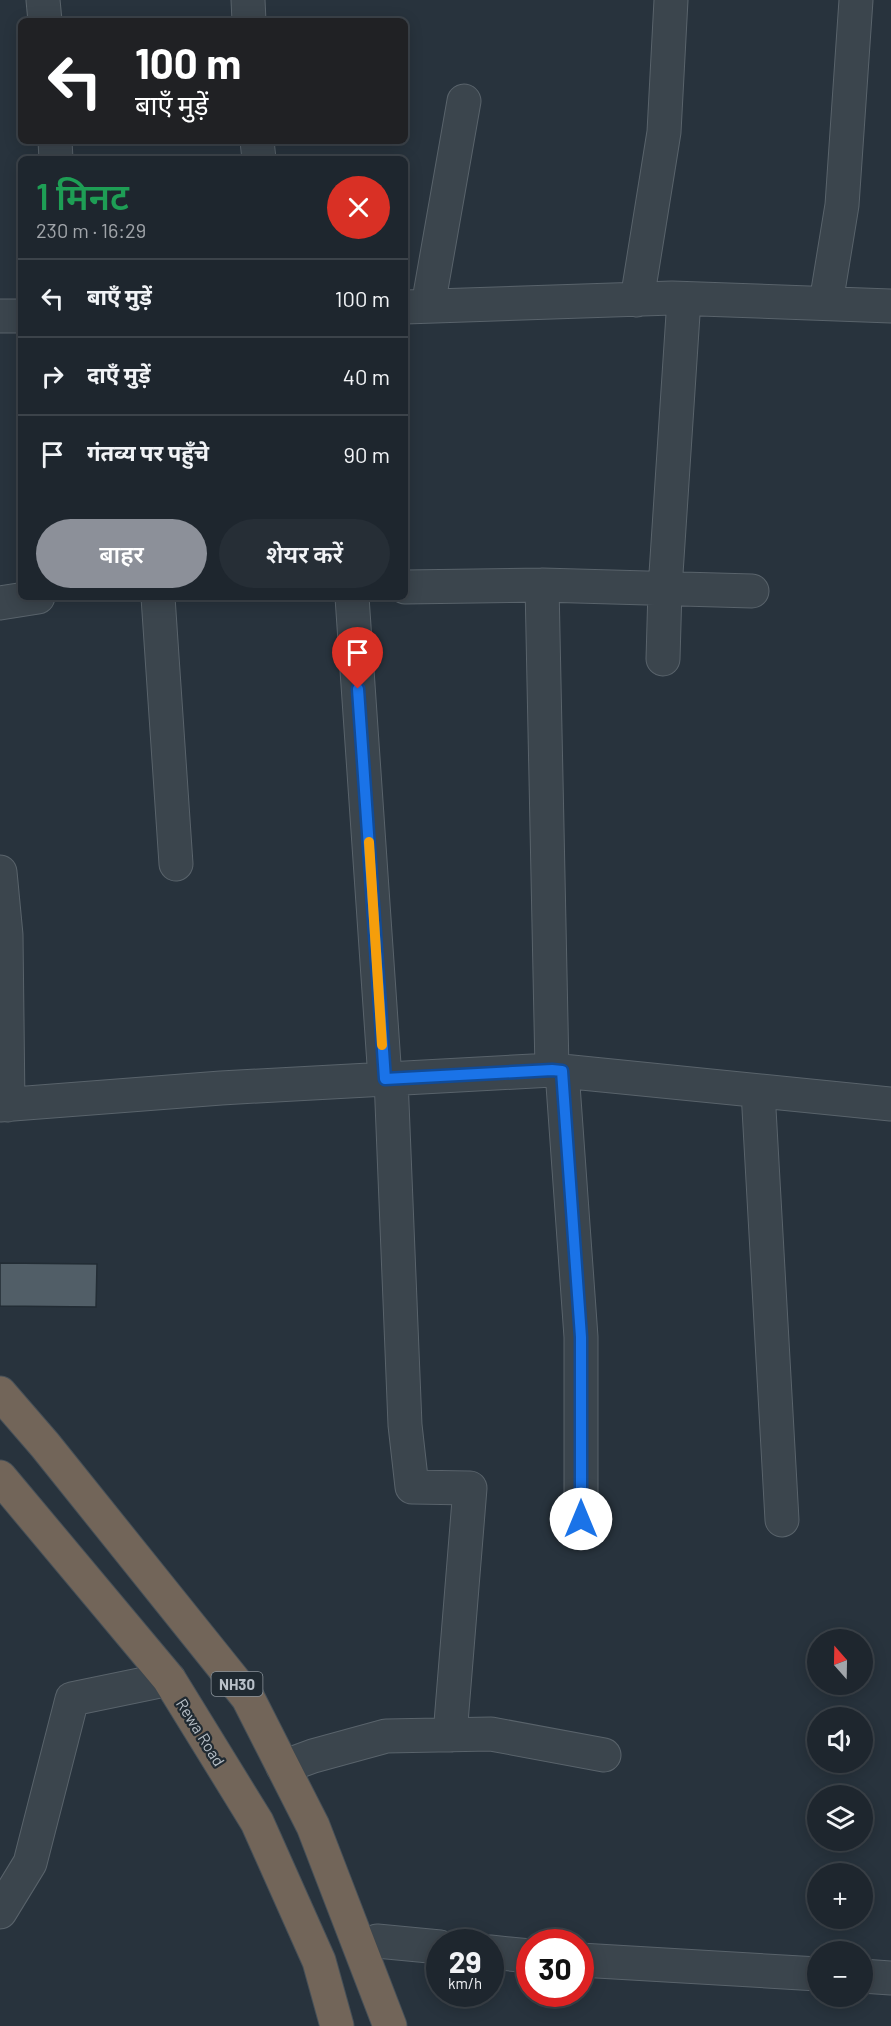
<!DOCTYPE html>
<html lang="hi">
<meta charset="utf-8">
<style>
body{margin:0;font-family:Barlow,"Noto Sans Devanagari",sans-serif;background:#262e36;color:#f1f3f6;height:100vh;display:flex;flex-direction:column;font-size:22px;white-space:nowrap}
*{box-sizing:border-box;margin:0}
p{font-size:20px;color:#a1a5aa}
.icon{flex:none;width:33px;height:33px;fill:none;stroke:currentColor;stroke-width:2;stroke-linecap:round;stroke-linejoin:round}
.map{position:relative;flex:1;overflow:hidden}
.details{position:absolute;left:18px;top:156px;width:390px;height:444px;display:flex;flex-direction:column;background:#1e262e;border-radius:9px;box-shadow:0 3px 15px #0003,0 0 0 2px #3c434a}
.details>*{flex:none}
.guide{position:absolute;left:18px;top:18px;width:390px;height:126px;border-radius:9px;box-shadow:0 3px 15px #0003,0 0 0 2px #3c434a;background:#202124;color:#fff;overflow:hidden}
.needle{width:39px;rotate:340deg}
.controls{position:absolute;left:807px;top:1629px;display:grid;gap:12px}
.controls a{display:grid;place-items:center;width:66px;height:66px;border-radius:50%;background:#1e262e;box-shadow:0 3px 15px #0003,0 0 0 2px #3c434a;font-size:30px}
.speed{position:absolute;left:426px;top:1929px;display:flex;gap:12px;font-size:30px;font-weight:700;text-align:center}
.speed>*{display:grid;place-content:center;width:78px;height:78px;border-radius:50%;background:#1e262e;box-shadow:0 3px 15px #0003,0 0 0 2px #3c434a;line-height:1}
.speed small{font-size:15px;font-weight:400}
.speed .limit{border:9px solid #d22;background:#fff;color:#111}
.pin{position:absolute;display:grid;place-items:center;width:51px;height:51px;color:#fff;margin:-62px -26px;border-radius:50% 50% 50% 0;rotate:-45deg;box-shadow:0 0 6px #0007}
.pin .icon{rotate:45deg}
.me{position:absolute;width:66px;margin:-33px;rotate:0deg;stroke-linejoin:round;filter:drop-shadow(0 0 4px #0008)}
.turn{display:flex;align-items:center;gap:21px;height:126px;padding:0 18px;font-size:27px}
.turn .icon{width:78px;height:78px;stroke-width:2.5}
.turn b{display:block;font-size:42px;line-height:51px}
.round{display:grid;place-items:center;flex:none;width:63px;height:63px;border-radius:32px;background:#262e36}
.summary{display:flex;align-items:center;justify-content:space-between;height:102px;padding:0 18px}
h1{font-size:36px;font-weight:600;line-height:45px;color:#1e9e55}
.cta{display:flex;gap:12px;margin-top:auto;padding:12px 18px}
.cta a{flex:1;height:69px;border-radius:36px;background:#8c9099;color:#fff;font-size:24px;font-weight:600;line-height:69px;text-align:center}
.cta a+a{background:#262e36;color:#f1f3f6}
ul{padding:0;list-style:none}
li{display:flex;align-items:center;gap:18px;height:78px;padding:0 18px;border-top:2px solid #3c434a}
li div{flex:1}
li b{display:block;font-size:22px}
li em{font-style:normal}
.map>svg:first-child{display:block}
.building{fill:#515e67;stroke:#222c34;stroke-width:1.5}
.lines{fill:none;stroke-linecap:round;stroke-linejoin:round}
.minor-casing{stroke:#59636b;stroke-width:35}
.highway-casing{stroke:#465058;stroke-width:35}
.minor{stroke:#3b454d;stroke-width:33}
.highway{stroke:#726559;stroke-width:33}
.route-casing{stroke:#114b97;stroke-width:15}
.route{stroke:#1a73e8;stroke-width:10}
.slow{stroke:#f59e0b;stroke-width:10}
.labels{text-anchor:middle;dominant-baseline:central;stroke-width:4.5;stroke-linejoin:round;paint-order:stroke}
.shield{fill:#202a32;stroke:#8a939b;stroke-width:1.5}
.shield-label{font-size:15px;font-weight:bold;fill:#b8c0c8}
.street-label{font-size:16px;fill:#b8c0c8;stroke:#202a32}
</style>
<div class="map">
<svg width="891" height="2026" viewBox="0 0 891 2026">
<rect width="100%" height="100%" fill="#28333d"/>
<path class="building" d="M0,1263L97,1264L96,1307L0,1306Z"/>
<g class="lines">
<defs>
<path id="minor" d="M43,0L45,21
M248,0L249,21
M55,141L56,159
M257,141L259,159
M637,300L664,132L671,0
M826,303L842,205L856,0
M428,306L464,101
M405,307L672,298L891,306
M0,316H21
M542,585L552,1070
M405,587L542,585L752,591
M158,597L176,864
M352,597L385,1079
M0,603L38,597
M663,659L665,589L684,299
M0,872L6,935L8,1105
M562,1071L581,1337V1519
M391,1078L405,1425L412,1487L470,1488L450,1735
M758,1091L782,1520
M0,1105L221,1088L552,1070L891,1104
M283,1767L313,1756L386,1736L491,1734L604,1755
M0,1912L30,1863L72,1699L169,1679
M377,1941L440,1947
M490,1952L530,1956
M580,1960L818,1974
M862,1976L891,1978"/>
<path id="highway" d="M0,1393L45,1445L248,1698L313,1826L390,2026
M0,1477L169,1679L257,1822L319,1961L337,2026"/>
</defs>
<use href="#minor" class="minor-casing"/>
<use href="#highway" class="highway-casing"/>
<use href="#minor" class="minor"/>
<use href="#highway" class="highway"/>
</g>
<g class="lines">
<defs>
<path id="route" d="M358,689L385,1079L552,1070L562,1071L581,1337V1519"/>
</defs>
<use href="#route" class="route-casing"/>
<use href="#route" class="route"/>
<path class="slow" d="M369,842L382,1045"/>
</g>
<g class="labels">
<rect class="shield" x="211.5" y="1672" width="51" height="24" rx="4.5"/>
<g class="shield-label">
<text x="237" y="1684">NH30</text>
</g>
<g class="street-label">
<text transform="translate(201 1732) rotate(58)">Rewa Road</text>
</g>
</g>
</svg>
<div class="controls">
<a><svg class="needle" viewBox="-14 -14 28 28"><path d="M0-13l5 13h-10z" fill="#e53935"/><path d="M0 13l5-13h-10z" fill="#a1a5aa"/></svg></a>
<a><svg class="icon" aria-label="sound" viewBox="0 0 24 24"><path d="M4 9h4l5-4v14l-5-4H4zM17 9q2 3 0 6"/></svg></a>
<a><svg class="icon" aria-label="layers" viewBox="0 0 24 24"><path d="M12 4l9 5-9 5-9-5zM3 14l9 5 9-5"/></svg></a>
<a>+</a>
<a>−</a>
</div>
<div class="speed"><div>29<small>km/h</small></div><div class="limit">30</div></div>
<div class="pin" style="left:358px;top:689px;background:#d93025"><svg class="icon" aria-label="arrive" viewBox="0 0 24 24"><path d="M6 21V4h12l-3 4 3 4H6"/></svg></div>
<svg class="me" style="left:581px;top:1519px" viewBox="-20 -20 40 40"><circle r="19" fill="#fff"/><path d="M0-13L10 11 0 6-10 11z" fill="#1a73e8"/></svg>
<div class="guide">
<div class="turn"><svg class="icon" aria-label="left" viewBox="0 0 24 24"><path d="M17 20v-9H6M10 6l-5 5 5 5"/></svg><div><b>100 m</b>बाएँ मुड़ें</div></div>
</div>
<section class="details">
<div class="summary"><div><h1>1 मिनट</h1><p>230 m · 16:29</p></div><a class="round" style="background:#d93025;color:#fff"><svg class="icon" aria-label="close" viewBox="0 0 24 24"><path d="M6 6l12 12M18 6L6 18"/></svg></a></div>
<ul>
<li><svg class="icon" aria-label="left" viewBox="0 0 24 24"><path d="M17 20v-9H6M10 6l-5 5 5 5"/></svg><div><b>बाएँ मुड़ें</b></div><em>100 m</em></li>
<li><svg class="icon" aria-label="right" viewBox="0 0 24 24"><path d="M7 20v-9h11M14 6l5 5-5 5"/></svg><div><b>दाएँ मुड़ें</b></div><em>40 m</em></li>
<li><svg class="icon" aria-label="arrive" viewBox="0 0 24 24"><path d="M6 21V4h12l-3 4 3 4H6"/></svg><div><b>गंतव्य पर पहुँचे</b></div><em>90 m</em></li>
</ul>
<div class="cta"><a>बाहर</a><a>शेयर करें</a></div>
</section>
</div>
